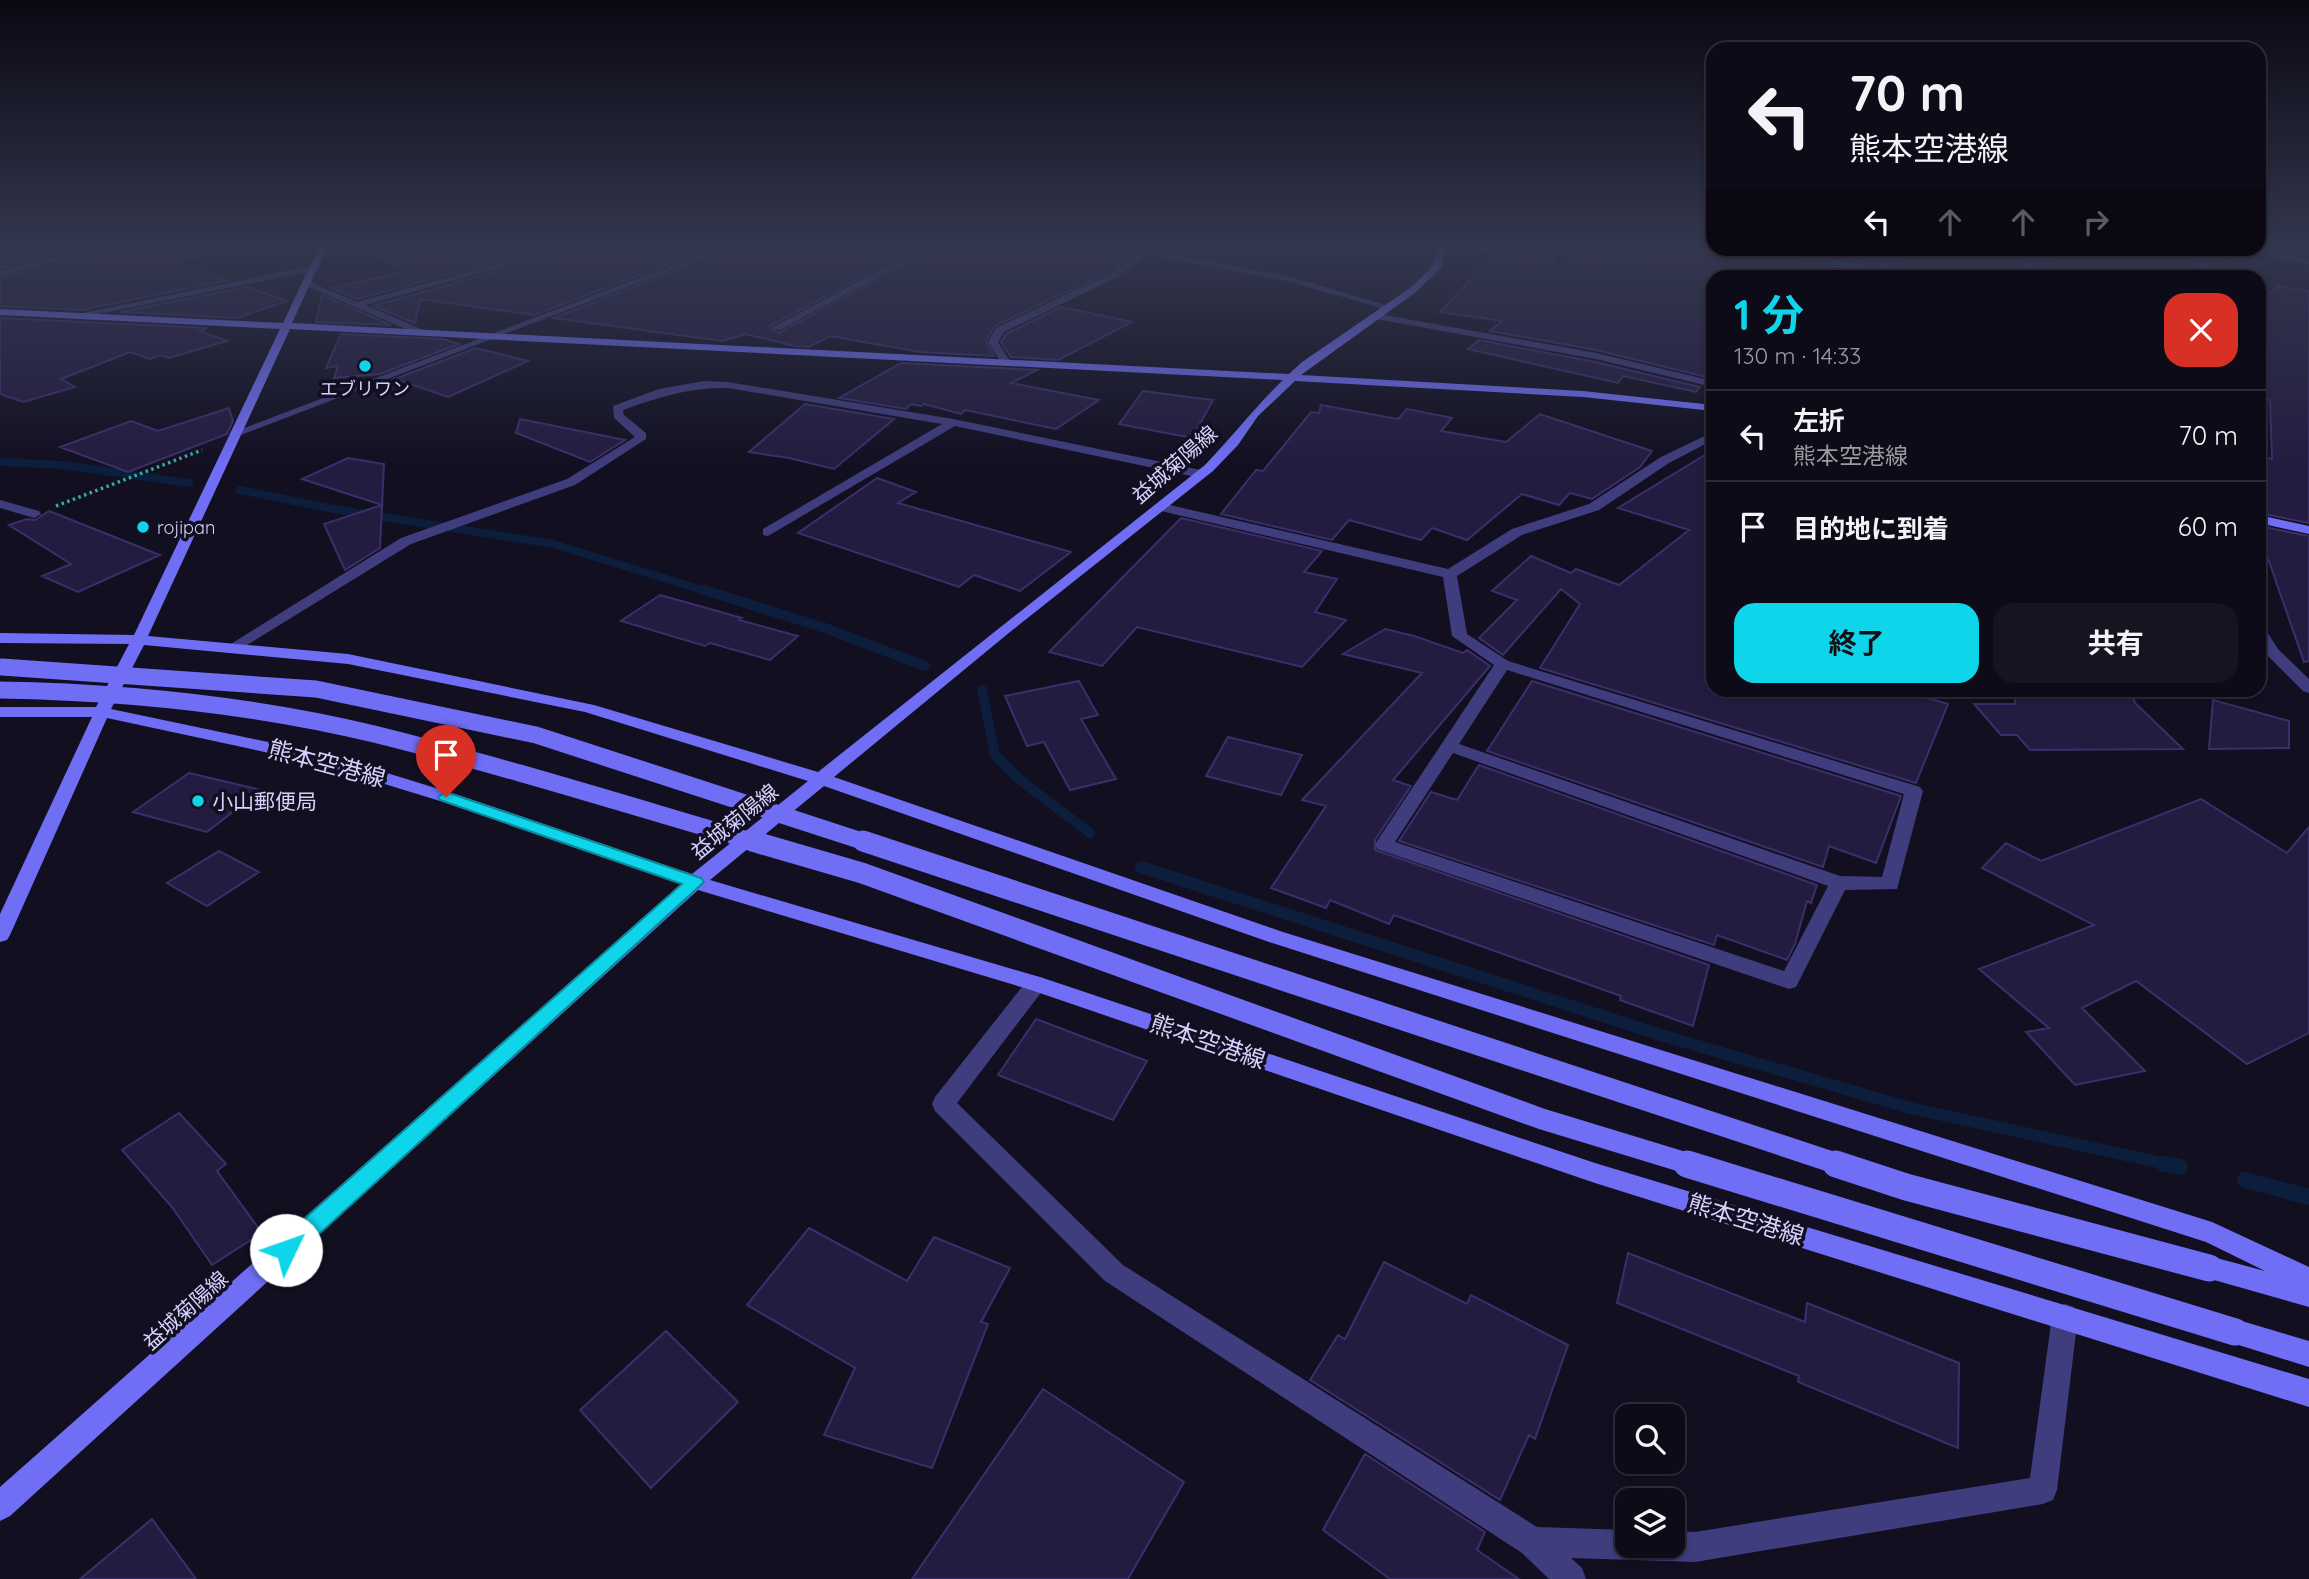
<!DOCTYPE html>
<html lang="ja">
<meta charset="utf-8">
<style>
body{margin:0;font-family:Quicksand,"Noto Sans JP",sans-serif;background:#171422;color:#f1f3f6;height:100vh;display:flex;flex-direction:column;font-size:26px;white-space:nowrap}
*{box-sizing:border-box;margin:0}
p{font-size:23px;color:#9b9ba2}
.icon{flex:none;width:38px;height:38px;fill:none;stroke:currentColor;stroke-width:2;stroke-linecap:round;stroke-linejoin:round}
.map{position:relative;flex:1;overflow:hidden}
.drawer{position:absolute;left:1706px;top:270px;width:560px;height:427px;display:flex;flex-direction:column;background:#0e0b19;border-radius:21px;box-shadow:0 4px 10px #0003,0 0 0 2px #2e2b38}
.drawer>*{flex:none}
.guide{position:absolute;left:1706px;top:42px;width:560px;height:214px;border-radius:21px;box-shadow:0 4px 10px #0003,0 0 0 2px #2e2b38;background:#0e0b19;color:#f1f3f6;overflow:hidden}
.tools{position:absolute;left:1615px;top:1404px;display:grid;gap:14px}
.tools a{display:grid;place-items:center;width:70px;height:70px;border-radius:14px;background:#0e0b19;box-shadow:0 4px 10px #0003,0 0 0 2px #2e2b38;font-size:35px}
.pin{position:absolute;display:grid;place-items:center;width:60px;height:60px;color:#fff;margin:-72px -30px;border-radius:50% 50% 50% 0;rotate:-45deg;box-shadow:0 0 7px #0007}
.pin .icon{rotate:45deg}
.me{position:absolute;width:77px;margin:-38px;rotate:48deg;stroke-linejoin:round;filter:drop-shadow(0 0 5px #0008)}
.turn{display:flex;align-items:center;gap:24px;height:147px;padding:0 28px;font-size:32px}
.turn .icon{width:91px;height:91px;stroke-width:2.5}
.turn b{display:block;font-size:49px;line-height:60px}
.lanes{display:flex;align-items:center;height:66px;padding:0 28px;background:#0003;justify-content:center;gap:35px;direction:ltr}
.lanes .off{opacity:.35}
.round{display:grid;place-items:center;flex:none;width:74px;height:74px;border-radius:21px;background:#171422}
.head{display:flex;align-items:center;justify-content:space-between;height:119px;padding:0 28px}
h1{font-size:42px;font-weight:700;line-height:52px;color:#0fd5eb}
.cta{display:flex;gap:14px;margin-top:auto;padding:14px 28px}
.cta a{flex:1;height:80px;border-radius:21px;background:#0fd5eb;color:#111;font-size:28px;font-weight:700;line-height:80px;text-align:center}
.cta a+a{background:#171422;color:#f1f3f6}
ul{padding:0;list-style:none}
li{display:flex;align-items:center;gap:21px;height:91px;padding:0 28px;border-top:2px solid #2e2b38}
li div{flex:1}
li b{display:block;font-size:26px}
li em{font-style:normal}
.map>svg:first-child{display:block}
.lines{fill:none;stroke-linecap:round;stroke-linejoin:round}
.stream-far3{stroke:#0c1e3c;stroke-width:8}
.stream-far2{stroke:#0c1e3c;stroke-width:10}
.stream-far1{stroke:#0c1e3c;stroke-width:12}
.stream{stroke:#0c1e3c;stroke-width:16}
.building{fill:#231c40;stroke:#3b2f6b;stroke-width:2}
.path{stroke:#36aca4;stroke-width:3.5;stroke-dasharray:2.5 3.5;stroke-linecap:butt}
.street{fill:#3f3d7d;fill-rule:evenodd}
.secondary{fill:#716ef6;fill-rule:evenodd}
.secondary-bridge-far2{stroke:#716ef6;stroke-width:17}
.secondary-bridge-far1{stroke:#716ef6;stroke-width:21}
.secondary-bridge{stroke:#716ef6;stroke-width:27}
.route{fill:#0fd5eb;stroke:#0a8a99;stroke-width:2}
.poi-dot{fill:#0fd5eb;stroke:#120f21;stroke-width:2.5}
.labels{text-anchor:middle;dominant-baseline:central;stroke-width:7;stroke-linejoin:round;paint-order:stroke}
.far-poi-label{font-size:18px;fill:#d6d1fc;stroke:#120f21}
.street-label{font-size:21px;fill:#d6d1fc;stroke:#120f21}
.poi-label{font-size:21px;fill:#d6d1fc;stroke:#120f21;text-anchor:start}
.near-street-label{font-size:24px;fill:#d6d1fc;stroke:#120f21}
</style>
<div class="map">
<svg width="2309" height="1579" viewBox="0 0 2309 1579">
<rect width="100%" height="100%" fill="#120f21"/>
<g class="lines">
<path class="stream-far3" d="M0,462L62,465L189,483
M240,490L328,508L553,544L709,592"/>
<path class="stream-far2" d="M704,590L825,628L925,666
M982,690L995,755L1020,780L1090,833"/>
<path class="stream-far1" d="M1141,867L1661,1035L1910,1108L2172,1165"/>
<path class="stream" d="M2164,1164L2180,1167
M2245,1180L2309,1197"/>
</g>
<path class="building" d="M0,245H92L0,268Z
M118,245H204L205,255L176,262L228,280L82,310L0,306V279L116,248Z
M420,245H559L357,299L332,288L410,270L357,250Z
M584,245H719L534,315L420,299L415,323L373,306L582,248Z
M740,245H922L768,327L779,333L939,245H1142L1112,270L995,326L986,341L994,356L920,352L830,336L809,347L794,346L746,334L722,341L554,318Z
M1701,245H1713V248L1759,257L1762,248L1876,276H1829L1784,267L1783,276H1713V368L1707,377L1596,350L1490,331L1502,321L1440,312L1493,255L1552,256L1560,274L1580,250L1630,258L1656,248L1690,256Z
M1798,248H1898L1875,265Z
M1915,248H2044L2009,270L2004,269L2002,276H1911L1891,268Z
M2064,248H2187L2207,252L2188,276H2043L2025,273Z
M2222,255L2257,262L2256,276H2201Z
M2277,286L2309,291V523L2259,513V456L2272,459L2270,400L2259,399V304Z
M247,287L287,301L237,318L120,312Z
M322,295L391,325L316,322Z
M1061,307L1132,322L1058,360L1011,357L1001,342L1006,334Z
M0,318L207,328L200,331L227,341L169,358L160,355L150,359L130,352L61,379L75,387L23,402L0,394Z
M341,334L443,339L459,344L380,374L334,378L338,366L326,368Z
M1479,340L1595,362L1700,387L1696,392L1623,376L1618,383L1468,349Z
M476,348L528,361L448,397L395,379Z
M901,363L1037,370L1011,383L1099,400L1056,429L965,410L961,414L924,404L921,406L911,404L906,409L839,398Z
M1143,391L1213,400L1192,438L1119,424Z
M805,404L894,419L834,469L789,458L749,452Z
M1321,405L1398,419L1407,409L1452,418L1441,431L1506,442L1540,414L1652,451L1640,467L1592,499L1570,493L1559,505L1522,494L1467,540L1432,528L1421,540L1349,520L1332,540L1221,514L1256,470L1263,471L1311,412L1319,413Z
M229,408L233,421L227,434L128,472L60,447L131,421L158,431Z
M520,419L625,440L590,462L516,433Z
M1713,450V690H1899L1948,704L1916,783L1540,668L1580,604L1561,589L1503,655L1479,638L1517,600L1492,591L1531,556L1571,573L1576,569L1619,585L1689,530L1618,508Z
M348,458L384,464L380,548L345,570L324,524L382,505L302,479Z
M877,478L916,492L898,503L1071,552L1020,591L974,575L959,587L798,533Z
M49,511L160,555L78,592L42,576L71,564L9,525L27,519L35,520Z
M1181,518L1322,551L1304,572L1337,579L1315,612L1346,620L1302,667L1137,627L1102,666L1049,652Z
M2259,526L2309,536V661L2304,662L2264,547L2259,546Z
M660,595L742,618L739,620L798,636L770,660L710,643L705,646L621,621Z
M1385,629L1414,636L1463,653L1467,650L1490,666L1393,780L1411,786L1375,840V850L1709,965L1693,1026L1620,1000L1621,996L1394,915L1389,924L1330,900L1326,908L1271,888L1326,806L1302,800L1422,673L1343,654Z
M1079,681L1098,715L1081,719L1116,779L1070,790L1044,742L1027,746L1005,696Z
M1532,681L1901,796L1876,863L1829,846L1823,867L1487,751Z
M2016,690H2136L2134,702L2183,749L2030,750L2017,735H2001L1974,704H2015Z
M2213,700L2289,721V748L2209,749Z
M1228,737L1302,755L1281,795L1206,776Z
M1479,765L1817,885L1811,903L1807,901L1795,944L1787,960L1717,935L1714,945L1399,841L1431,792L1457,800Z
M189,773L261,790L207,832L133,812Z
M2201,799L2287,853L2309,827V1033L2247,1064L2136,981L2082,1008L2145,1071L2075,1085L2026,1032L2049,1028L1979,969L2094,925L1982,868L2006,843L2041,861Z
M219,851L259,872L207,906L167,883Z
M1036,1019L1147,1061L1113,1120L998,1075Z
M179,1113L226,1164L217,1171L262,1233L212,1265L172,1207L122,1150Z
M809,1228L907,1281L934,1237L1010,1268L981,1322L988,1324L932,1468L824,1435L855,1368L747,1305Z
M1628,1253L1805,1322L1807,1303L1959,1363L1958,1448L1798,1382L1799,1376L1617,1303Z
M1384,1262L1467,1304L1471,1295L1568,1345L1535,1439L1529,1435L1500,1500L1310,1380L1338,1335L1345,1339Z
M666,1331L738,1402L651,1488L580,1410Z
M1043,1389L1184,1482L1128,1579H912Z
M1365,1454L1485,1532L1477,1550L1519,1579H1390L1323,1530Z
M152,1519L196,1579H80Z"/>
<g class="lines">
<path class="path" d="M56,506L202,450"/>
<path class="street" d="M102,245H115L0,277V271Z
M336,245H349L321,254L317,251Z
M568,245H581L365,305L426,331L427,333L422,336L302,284L310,282L357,302Z
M726,245H737L241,435L231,433Z
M927,245H937L780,330L771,328Z
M1146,245H1154L1151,250L1292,277L1392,307L1387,310L1291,282L1147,254L1119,276L1004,332L998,342L1010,361L1001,363L988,342L996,328L1113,272Z
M1442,245L1546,249L1569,245L1562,251L1546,255L1443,250L1439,247Z
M1764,248H1783L1876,268L1903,248H1913L1885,269L1908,276L1877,274Z
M2050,248H2061L2015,276H2004Z
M2216,248H2226L2198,276H2190L2204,258Z
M2238,248H2257L2309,259V265Z
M315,265L320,268L318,270L78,318L73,315Z
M1374,313L1596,353L1713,381V387L1596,359L1371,318L1369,316Z
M704,381L728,382L953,419L1201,470L1207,474L1201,478L955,426L768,536L763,535V529L942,424L728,388C690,387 658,397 623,410L624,415L646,433V439L575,485L411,544L239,650L234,652L226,647L401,538L567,479L635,437L614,418L613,406L659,389Z
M1713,432V440L1669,463L1599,510L1522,535L1457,576L1467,634L1508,661L1920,787L1923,791L1897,889L1845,890L1796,987L1789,989L1377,849L1375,845L1377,841L1494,665L1452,636L1443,577L1161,511L1155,507L1161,503L1448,569L1512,529L1589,504L1661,457ZM1507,670L1904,794L1882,877L1840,876L1459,744ZM1453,753L1828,886L1784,971L1395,842Z
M0,500L39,511L41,514L34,518L0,508Z
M2259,626L2264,627L2278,649L2309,679V693L2303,691L2264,652L2259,643Z
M1036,976L1043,978L1046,984L1043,990L957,1103L1123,1265L1537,1527L1628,1530V1545H1673V1531L1695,1532L2030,1478L2052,1316L2056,1307L2065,1304L2074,1307L2078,1316L2057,1490L2053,1500L2043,1504L1695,1562L1571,1558L1582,1568L1586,1579H1549L1522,1553L1105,1281L935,1111L932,1104L935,1097L1029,978Z"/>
<path class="secondary" d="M320,245H328L292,323L1289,374L1302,362L1410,288L1431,268L1440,245H1448L1440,269L1416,292L1301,375L1583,391L1713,405V411L1583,397L1295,381L1258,416L1238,445L1213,471L1010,632L834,777L1283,932L2212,1222L2309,1267V1307L2200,1276L2196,1268L2200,1260L2209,1256L2265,1271L2206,1242L1269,942L824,786L710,880L1043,978L1595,1163L2309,1379V1407L1595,1183L1031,990L698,890L10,1516L0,1521V1487L681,884L440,801L316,763L107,718L10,935L7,940L0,942V914L92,717H0V707H96L129,644L0,643V633L134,635L280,329L0,315V309L283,323ZM290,329L1283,380C1255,407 1232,437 1205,465L818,772L594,705L348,654L148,636ZM144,645L348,664L585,712L808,781L692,874L452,793L325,754L111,709Z
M2259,515L2309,526V534L2259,523Z
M2235,1319L2309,1341V1367L2226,1341L2222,1332L2226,1323Z"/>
<path class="secondary-bridge-far2" d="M2,667L316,689L536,735L868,843
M0,690C125,692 252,705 374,734C503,766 631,806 758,843"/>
<path class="secondary-bridge-far1" d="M752,841L862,873L1542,1119L1693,1165
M863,841L1841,1165"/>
<path class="secondary-bridge" d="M1687,1164L2235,1332
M1836,1164L1906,1187L2209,1268"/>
</g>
<linearGradient id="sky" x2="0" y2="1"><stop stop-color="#0a0812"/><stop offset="0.53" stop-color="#33374e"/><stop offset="1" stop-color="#33374e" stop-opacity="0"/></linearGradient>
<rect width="2309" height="466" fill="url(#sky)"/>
<path class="route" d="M446,792L701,878L704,882L294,1257L286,1260L278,1257L275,1250L278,1242L682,884L440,800L438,797Z"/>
<g class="poi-dot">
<circle cx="365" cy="366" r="7"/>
<circle cx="143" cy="527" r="7"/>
<circle cx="198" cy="801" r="7"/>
</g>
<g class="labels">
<g class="far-poi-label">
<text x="365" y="388">エブリワン</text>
<text x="157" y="527" text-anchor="start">rojipan</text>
</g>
<g class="street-label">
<text transform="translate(1174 464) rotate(-41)">益城菊陽線</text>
<text transform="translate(734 821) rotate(-39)">益城菊陽線</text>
<text transform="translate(185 1310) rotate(-42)">益城菊陽線</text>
</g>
<g class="poi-label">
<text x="212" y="801">小山郵便局</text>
</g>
<g class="near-street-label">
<text transform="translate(327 763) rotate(15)">熊本空港線</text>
<text transform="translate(1208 1041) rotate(19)">熊本空港線</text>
<text transform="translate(1746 1219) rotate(17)">熊本空港線</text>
</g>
</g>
</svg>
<div class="tools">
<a><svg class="icon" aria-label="search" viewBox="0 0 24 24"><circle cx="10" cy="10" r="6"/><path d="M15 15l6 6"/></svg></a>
<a><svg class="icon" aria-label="layers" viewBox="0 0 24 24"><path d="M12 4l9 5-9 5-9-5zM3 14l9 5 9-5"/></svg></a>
</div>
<div class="pin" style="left:446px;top:797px;background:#d93025"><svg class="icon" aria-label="arrive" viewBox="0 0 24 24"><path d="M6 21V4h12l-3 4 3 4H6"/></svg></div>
<svg class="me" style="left:286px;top:1250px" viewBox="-20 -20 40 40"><circle r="19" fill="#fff"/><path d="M0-13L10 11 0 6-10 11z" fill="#0fd5eb"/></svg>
<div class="guide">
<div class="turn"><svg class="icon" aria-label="left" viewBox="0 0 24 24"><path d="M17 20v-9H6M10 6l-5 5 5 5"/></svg><div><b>70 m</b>熊本空港線</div></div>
<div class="lanes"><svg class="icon" aria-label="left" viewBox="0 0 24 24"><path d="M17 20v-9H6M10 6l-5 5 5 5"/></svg><svg class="icon off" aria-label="ahead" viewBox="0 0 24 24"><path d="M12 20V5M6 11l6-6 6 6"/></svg><svg class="icon off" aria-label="ahead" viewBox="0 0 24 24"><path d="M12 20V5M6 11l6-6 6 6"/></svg><svg class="icon off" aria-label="right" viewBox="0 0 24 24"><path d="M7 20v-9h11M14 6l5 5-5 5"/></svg></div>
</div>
<section class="drawer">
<div class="head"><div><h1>1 分</h1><p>130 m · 14:33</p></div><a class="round" style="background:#d93025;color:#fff"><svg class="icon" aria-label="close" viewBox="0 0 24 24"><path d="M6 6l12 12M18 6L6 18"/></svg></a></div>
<ul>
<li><svg class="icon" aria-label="left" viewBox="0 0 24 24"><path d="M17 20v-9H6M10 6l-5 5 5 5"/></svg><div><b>左折</b><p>熊本空港線</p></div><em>70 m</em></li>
<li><svg class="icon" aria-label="arrive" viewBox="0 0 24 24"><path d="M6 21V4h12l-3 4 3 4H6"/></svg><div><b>目的地に到着</b></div><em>60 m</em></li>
</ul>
<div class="cta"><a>終了</a><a>共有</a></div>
</section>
</div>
